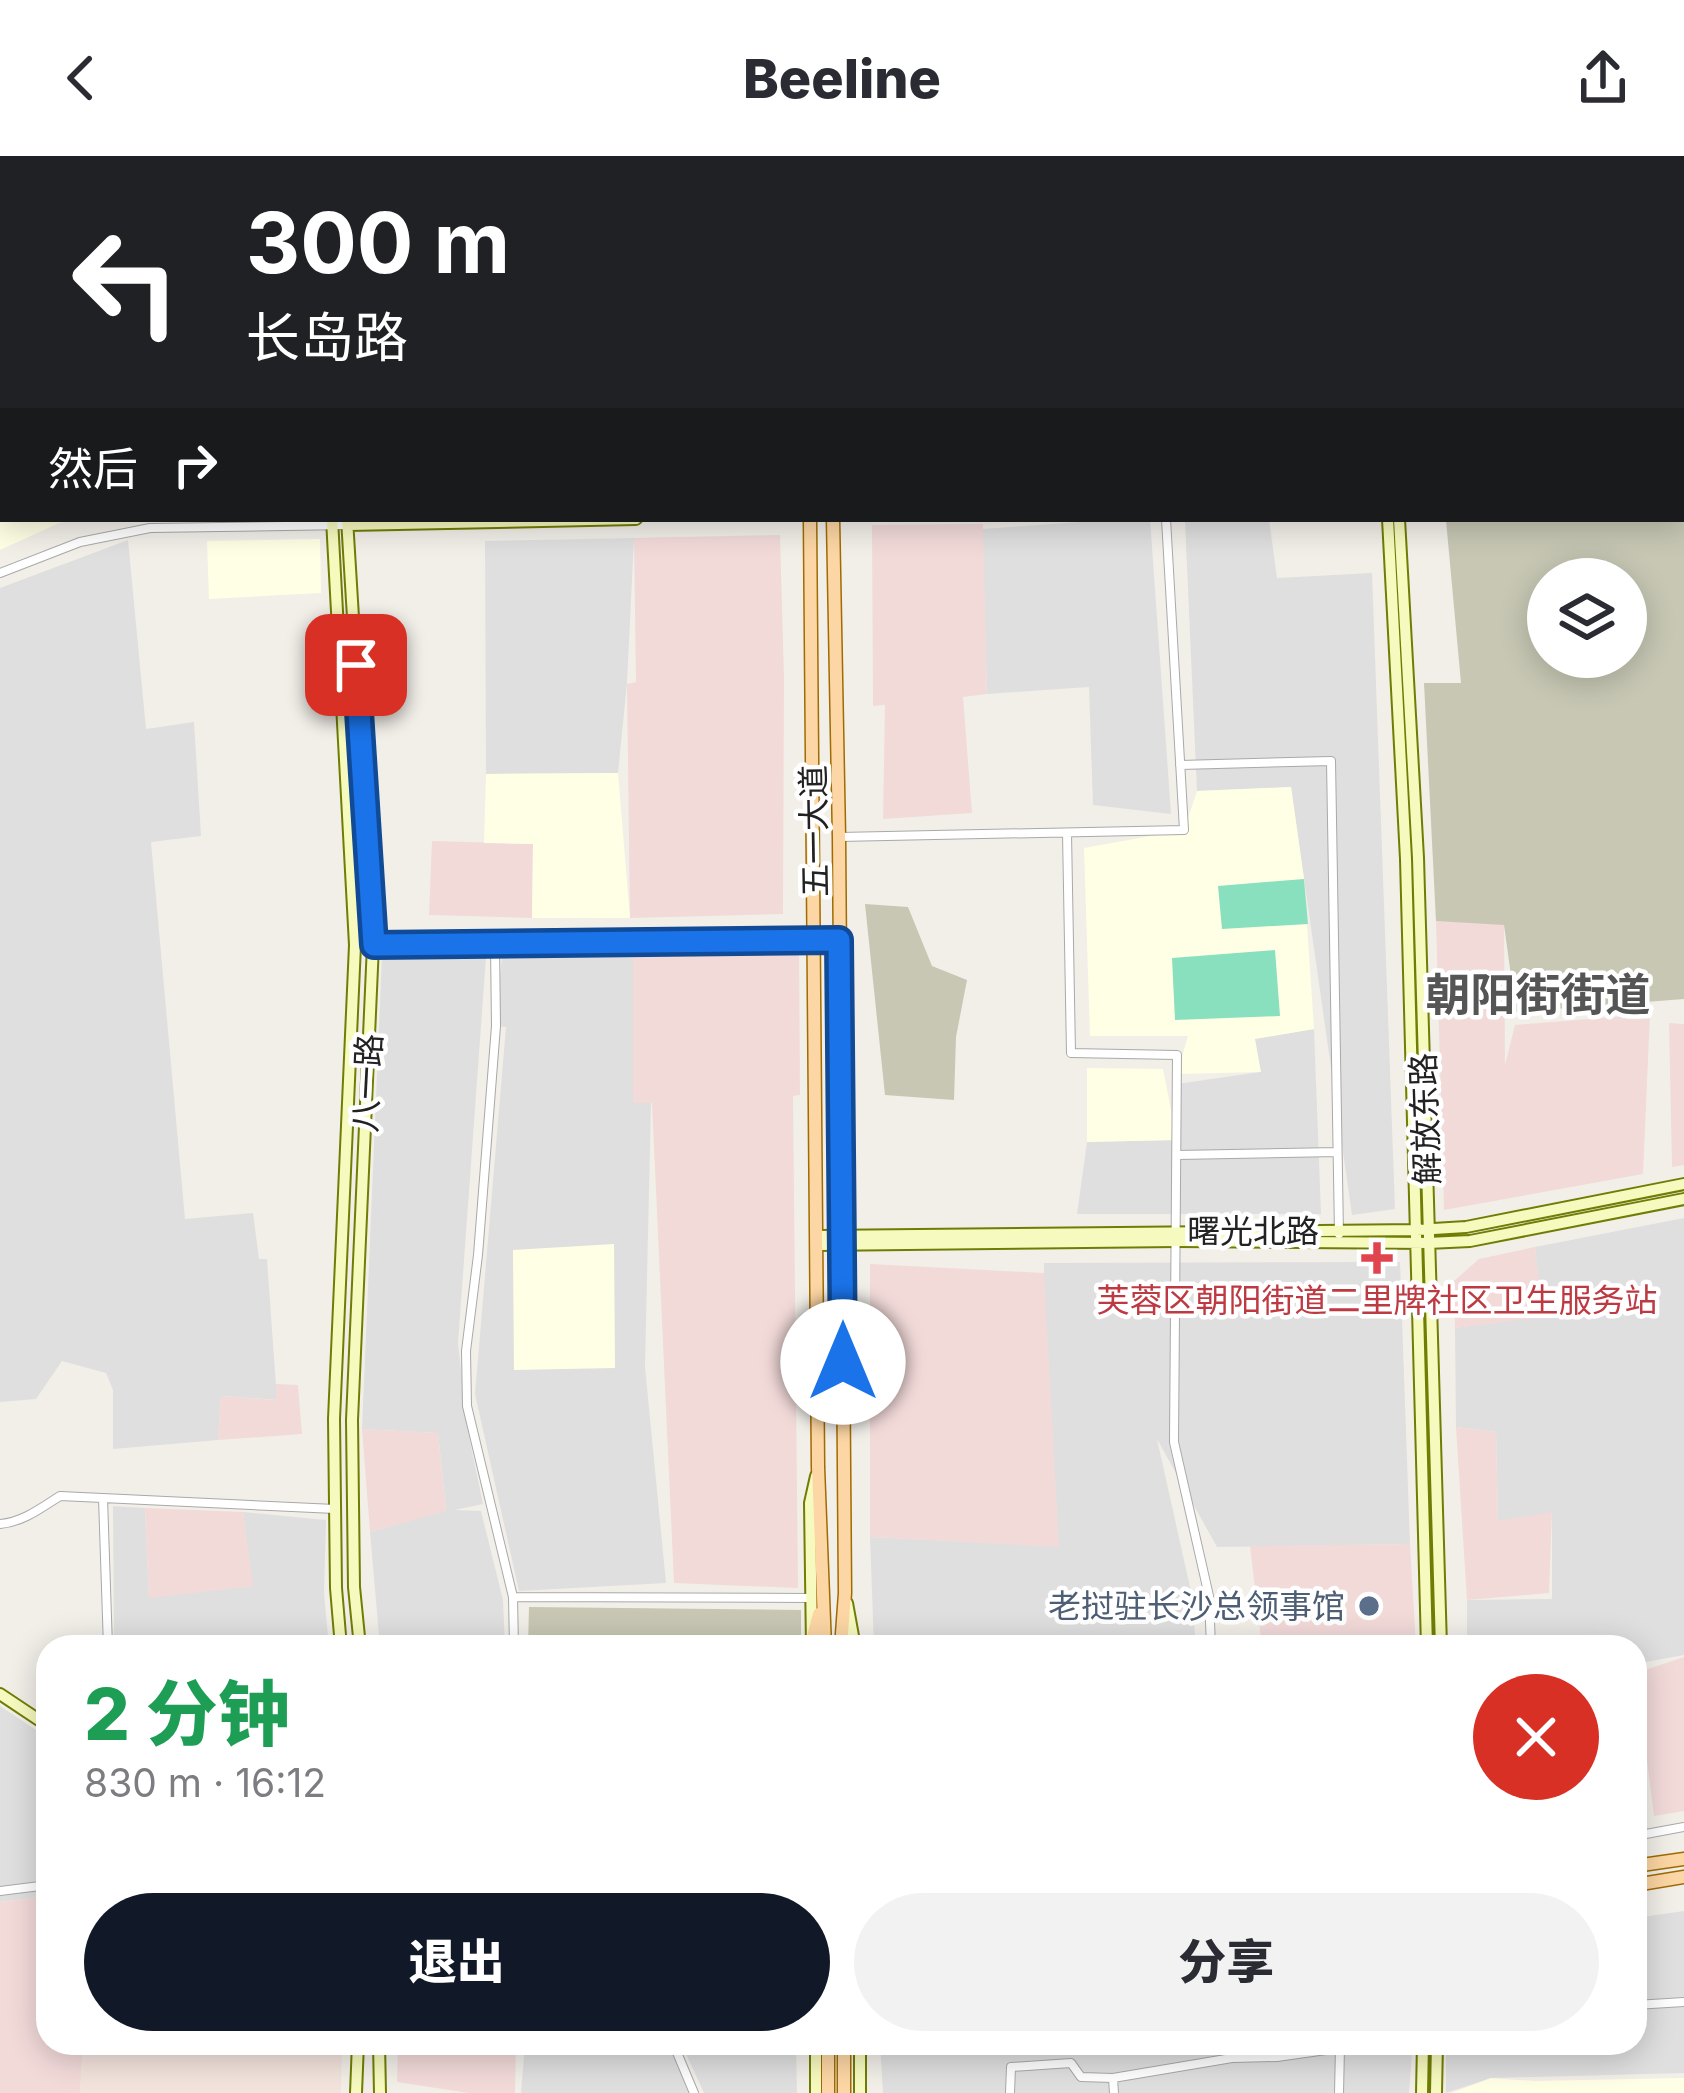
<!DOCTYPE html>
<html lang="zh">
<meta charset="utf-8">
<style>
body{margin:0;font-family:Inter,"Noto Sans SC",sans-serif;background:#f2f2f3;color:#2b2b33;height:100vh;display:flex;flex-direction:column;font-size:45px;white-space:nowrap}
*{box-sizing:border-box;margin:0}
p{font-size:39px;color:#7c7c81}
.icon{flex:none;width:66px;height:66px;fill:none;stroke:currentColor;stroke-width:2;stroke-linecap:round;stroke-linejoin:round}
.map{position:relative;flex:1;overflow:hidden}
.panel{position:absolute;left:36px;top:1479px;width:1611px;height:420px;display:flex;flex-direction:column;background:#fff;border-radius:36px;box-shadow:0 6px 30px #0003}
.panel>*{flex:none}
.banner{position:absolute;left:0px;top:0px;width:1686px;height:366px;box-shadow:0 6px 30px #0003;background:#202124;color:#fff;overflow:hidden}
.fabs{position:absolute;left:1527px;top:402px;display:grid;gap:24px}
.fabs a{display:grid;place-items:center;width:120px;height:120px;border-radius:50%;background:#fff;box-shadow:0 6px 30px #0003;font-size:60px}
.pin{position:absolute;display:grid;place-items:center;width:102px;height:102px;color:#fff;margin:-51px;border-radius:24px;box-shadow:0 6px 18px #0006}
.me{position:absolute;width:132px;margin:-66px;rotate:0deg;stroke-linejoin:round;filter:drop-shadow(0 0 9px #0008)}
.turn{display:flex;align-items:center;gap:42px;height:252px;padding:0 48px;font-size:54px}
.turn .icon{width:156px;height:156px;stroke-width:2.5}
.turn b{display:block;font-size:84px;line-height:102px}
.then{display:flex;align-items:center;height:114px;padding:0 48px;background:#0003;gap:24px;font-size:45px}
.round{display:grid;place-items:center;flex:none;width:126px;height:126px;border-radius:63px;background:#f2f2f3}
.overview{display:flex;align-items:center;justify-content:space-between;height:204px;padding:0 48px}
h1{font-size:72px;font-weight:800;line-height:90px;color:#1e9e55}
.cta{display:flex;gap:24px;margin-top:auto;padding:24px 48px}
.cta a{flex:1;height:138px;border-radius:72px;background:#111827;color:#fff;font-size:48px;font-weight:800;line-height:138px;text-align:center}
.cta a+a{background:#f2f2f3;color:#2b2b33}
header{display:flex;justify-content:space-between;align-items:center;height:156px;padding:0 48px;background:#fff;font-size:54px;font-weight:800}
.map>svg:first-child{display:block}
.residential{fill:#e0dfdf}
.commercial{fill:#f2dad9}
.education{fill:#ffffe5}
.military{fill:#f3e3dd}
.construction{fill:#c7c7b4;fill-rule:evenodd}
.pitch{fill:#88e0be}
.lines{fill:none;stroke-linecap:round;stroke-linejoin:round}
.street-casing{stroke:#a9a9a9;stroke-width:10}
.secondary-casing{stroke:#707d05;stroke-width:14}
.primary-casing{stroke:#a06b00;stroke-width:15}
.street{stroke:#fff;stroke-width:8}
.secondary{stroke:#f7fabf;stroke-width:10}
.primary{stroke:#fcd6a4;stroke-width:12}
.route-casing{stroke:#114b97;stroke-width:30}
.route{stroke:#1a73e8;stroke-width:21}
.health-dot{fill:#e0444e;stroke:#fff;stroke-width:4.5}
.service-dot{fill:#5c6f8a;stroke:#fff;stroke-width:4.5}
.labels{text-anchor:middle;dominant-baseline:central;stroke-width:9;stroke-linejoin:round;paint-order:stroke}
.street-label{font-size:33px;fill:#222;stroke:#fff}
.health-label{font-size:33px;fill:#be3a42;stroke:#fff}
.service-label{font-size:33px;fill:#4e5e75;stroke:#fff;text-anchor:end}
.district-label{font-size:45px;font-weight:bold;fill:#555;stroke:#fff}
</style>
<header><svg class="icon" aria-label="back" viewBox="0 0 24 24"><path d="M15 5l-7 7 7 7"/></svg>Beeline<svg class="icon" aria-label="share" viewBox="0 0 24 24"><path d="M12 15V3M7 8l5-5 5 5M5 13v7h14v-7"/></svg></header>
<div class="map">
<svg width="1684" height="1937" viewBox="0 0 1684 1937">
<rect width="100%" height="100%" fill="#f2efe9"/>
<path class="residential" d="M1122,363H1150L1171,658L1093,649L1089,531L987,538L982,373Z
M1208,363H1269L1277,422L1372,417L1395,1053L1352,1059L1291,631L1197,635L1185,365Z
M634,382L627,527L618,617L486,618L485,385Z
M128,384L146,573L194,566L201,680L151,686L185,1063L253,1057L259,1103H267L277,1244L221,1240L218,1284L113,1293V1234L106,1217L62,1205L36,1243L0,1246V432Z
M633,798V946H651L645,1211L666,1427L519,1435L475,1238L506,871L496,870L502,800Z
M382,800L486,801L458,1187L468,1276L483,1348L455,1354L481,1355L503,1444L505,1491H380L370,1376L446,1354L438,1277L362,1273Z
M1314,873L1321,1058H1077L1087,986L1176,984L1177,928L1260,916L1254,883Z
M1684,1062V1499L1635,1508V1491H1467V1444L1552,1443V1357L1498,1366L1496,1276L1456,1271L1455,1172L1542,1160L1535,1091Z
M1400,1106L1410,1388L1217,1391L1157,1283L1192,1440L1196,1491H874L870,1381L1052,1390L1044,1277V1107Z
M113,1350L145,1352L149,1441L252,1430L243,1356L326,1364L324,1437L329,1491H114Z
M0,1550L48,1582V1740L0,1746Z
M1684,1755V1917L1491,1922L1446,1937V1887H1635V1762Z
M525,1887H666L695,1937H521Z
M681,1887H796L797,1937H704Z
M880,1887H1408L1412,1898L1409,1937H883Z"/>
<path class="commercial" d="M983,368L987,538L963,541L972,657L883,663L885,549L873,550L872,369Z
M780,379L784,523L783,758L630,762L627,528L636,526L634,382Z
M432,685L533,688L532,762L429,759Z
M1436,765L1504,768L1505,909L1515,869L1650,858L1643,1018L1444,1054Z
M799,791L800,939L793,940L798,1432L674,1427L652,947H633V798Z
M1669,867L1684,868V1009L1672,1011Z
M1535,1091L1543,1161L1455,1172L1454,1125L1479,1103Z
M870,1108L1044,1117L1059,1391L870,1381Z
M276,1228L298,1229L302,1278L218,1284L221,1240L276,1244Z
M1456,1271L1496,1276L1498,1365L1552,1356L1549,1437L1467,1444Z
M362,1273L438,1277L446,1355L370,1376Z
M145,1352L243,1356L253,1430L149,1442Z
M1410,1388L1416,1491H1262L1250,1390Z
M1684,1501V1655L1654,1660L1636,1517Z
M48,1740V1887H83L80,1937H0V1746Z
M398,1887H516L515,1937H469L397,1926Z"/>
<path class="education" d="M0,42L3,43V363H78L59,367L0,394Z
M320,383L321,437L209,443L207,385Z
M618,617L630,762H532L533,688L484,687L486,618Z
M1291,631L1304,723L1314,873L1255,883L1261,916L1177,918L1188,880H1090L1084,692L1184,674L1197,635Z
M1087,912L1163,913L1177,984L1087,986Z
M614,1088L615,1212L514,1214L513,1094Z
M1491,1922L1535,1925L1684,1922V1937H1451Z"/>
<path class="military" d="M83,1887H342L341,1937H80Z"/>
<path class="construction" d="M1684,347V843L1516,856L1504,769L1436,765L1424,527H1461L1446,364L1683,363ZM1548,423H1626V501H1548Z
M865,748L908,751L932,810L967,824L956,881L954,944L885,939Z
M529,1451L801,1454V1491H528Z"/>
<path class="pitch" d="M1304,723L1308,768L1222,773L1218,730Z
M1275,794L1280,860L1175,864L1172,802Z"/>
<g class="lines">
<defs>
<path id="street" d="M1137,0V3
M1209,0V3
M1611,0V3
M1676,0V3
M0,29L3,30
M1683,75L1684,76
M1683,278H1684
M0,417L80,386L150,372L348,369
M1180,609L1331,605L1339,1078
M1067,677L1071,897L1177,899L1174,1286L1209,1440L1211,1491
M839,681L1184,674L1166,363
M495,788L496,870L478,1099L466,1195L467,1250L513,1441L514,1491
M1177,999L1337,996
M103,1342L108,1491
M0,1368C23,1366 41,1352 60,1340L335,1353
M513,1441L811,1442
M1635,1680L1684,1671
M0,1735L48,1729
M1635,1849L1684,1846
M673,1887L694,1937
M1252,1887L1259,1901
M1010,1937L1011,1911L1071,1907L1081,1921L1113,1922
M1114,1937L1113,1922L1232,1902L1277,1901L1340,1892
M1339,1937L1340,1891"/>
<path id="secondary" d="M317,0V3
M325,0V3
M554,0V3
M1365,0V3
M1377,0V3
M1683,311H1684
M1683,319L1684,318
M332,363L355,789L334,1263L336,1432L341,1491
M347,363L373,789L352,1264L354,1431L360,1491
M1388,363L1406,703L1427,1491
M1399,363L1418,702L1441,1491
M348,369L636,363
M373,789L839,784
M818,1080L1417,1074L1466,1071L1684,1028
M818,1089L1177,1085L1428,1087L1470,1085L1684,1043
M847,1447L855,1491
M812,1491L810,1347L816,1320
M0,1538L48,1570
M379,1887L380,1937
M816,1887V1937
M860,1887V1937
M356,1937L358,1887
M1422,1937L1423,1887
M1436,1937L1437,1887"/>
<path id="primary" d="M805,0V3
M823,0V3
M810,363L818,1311L825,1491
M833,363L839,681L845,1437L841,1491
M812,1485L819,1458
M1635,1710L1684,1703
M1635,1729L1684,1721
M828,1887V1937
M844,1887V1937"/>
</defs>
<use href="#street" class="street-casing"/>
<use href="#secondary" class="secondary-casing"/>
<use href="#primary" class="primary-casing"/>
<use href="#street" class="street"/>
<use href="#secondary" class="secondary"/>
<use href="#primary" class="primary"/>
</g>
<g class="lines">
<defs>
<path id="route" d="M356,509L374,789L839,784L843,1206"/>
</defs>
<use href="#route" class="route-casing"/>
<use href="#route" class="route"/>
</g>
<path class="health-dot" d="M1371 1084h12v12h12v12h-12v12h-12v-12h-12v-12h12z"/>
<circle class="service-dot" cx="1369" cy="1450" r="12"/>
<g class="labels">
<g class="street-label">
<text transform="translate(814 675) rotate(-91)">五一大道</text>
<text transform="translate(367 927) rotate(-87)">八一路</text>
<text transform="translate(1425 963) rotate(-92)">解放东路</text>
<text x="1253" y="1075">曙光北路</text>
</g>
<g class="health-label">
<text x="1377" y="1144">芙蓉区朝阳街道二里牌社区卫生服务站</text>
</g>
<g class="service-label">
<text x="1345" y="1450">老挝驻长沙总领事馆</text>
</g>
<g class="district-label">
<text x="1538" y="838">朝阳街街道</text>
</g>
</g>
</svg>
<div class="fabs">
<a><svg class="icon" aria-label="layers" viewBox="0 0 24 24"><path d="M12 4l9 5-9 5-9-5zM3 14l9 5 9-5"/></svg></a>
</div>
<div class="pin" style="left:356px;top:509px;background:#d93025"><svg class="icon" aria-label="arrive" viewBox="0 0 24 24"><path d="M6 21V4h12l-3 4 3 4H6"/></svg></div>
<svg class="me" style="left:843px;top:1206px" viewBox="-20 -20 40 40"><circle r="19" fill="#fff"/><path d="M0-13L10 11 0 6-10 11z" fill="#1a73e8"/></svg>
<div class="banner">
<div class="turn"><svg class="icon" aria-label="left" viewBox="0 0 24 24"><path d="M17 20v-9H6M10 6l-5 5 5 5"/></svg><div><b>300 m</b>长岛路</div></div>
<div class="then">然后<svg class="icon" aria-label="right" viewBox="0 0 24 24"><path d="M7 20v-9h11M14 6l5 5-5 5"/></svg></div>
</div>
<section class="panel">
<div class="overview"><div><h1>2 分钟</h1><p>830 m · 16:12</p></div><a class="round" style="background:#d93025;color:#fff"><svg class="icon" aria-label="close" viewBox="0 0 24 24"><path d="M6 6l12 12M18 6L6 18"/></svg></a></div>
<div class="cta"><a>退出</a><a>分享</a></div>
</section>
</div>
